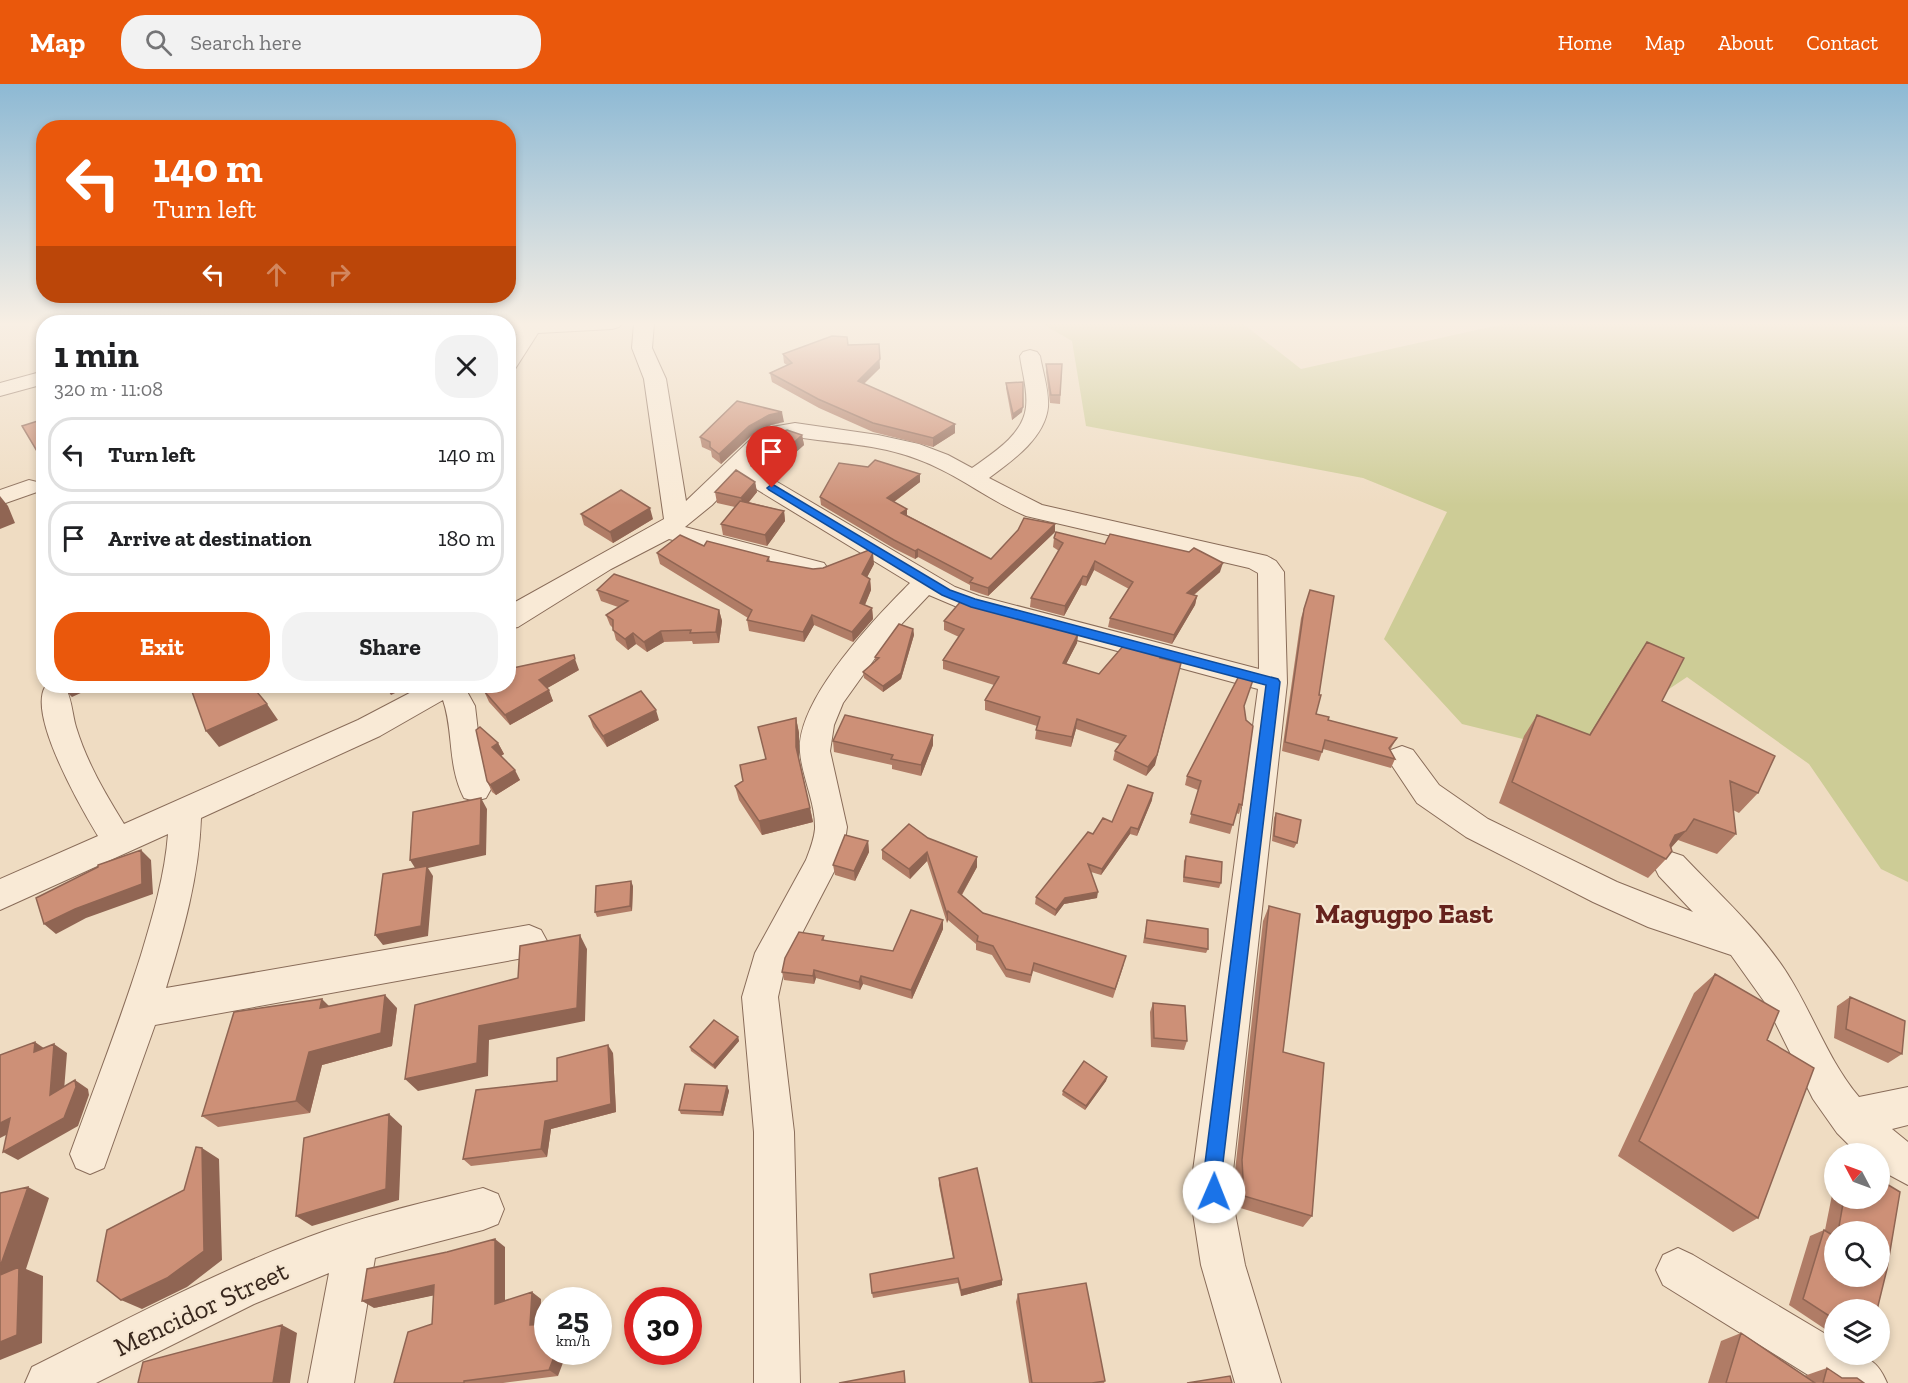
<!DOCTYPE html>
<meta charset="utf-8">
<style>
body{margin:0;font-family:"Zilla Slab",serif;background:#f2f2f2;color:#202124;height:100vh;display:flex;flex-direction:column;font-size:22px;white-space:nowrap}
*{box-sizing:border-box;margin:0}
p{font-size:20px;color:#757577}
.icon{flex:none;width:33px;height:33px;fill:none;stroke:currentColor;stroke-width:2;stroke-linecap:round;stroke-linejoin:round}
.map{position:relative;flex:1;overflow:hidden}
.sheet{position:absolute;left:36px;top:231px;width:480px;height:378px;display:flex;flex-direction:column;background:#fff;border-radius:24px;box-shadow:0 3px 9px #0003}
.sheet>*{flex:none}
.hud{position:absolute;left:36px;top:36px;width:480px;height:183px;border-radius:24px;box-shadow:0 3px 9px #0003;background:#ea580c;color:#fff;overflow:hidden}
.needle{width:39px;rotate:311deg}
.buttons{position:absolute;left:1824px;top:1059px;display:grid;gap:12px}
.buttons a{display:grid;place-items:center;width:66px;height:66px;border-radius:50%;background:#fff;box-shadow:0 3px 9px #0003;font-size:30px}
.speed{position:absolute;left:534px;top:1203px;display:flex;gap:12px;font-size:30px;font-weight:700;text-align:center}
.speed>*{display:grid;place-content:center;width:78px;height:78px;border-radius:50%;background:#fff;box-shadow:0 3px 9px #0003;line-height:1}
.speed small{font-size:15px;font-weight:400}
.speed .limit{border:9px solid #d22;background:#fff;color:#111}
.pin{position:absolute;display:grid;place-items:center;width:51px;height:51px;color:#fff;margin:-62px -26px;border-radius:50% 50% 50% 0;rotate:-45deg;box-shadow:0 0 6px #0007}
.pin .icon{rotate:45deg}
.me{position:absolute;width:66px;margin:-33px;rotate:1deg;stroke-linejoin:round;filter:drop-shadow(0 0 4px #0008)}
.turn{display:flex;align-items:center;gap:21px;height:126px;padding:0 18px;font-size:27px}
.turn .icon{width:78px;height:78px;stroke-width:2.5}
.turn b{display:block;font-size:42px;line-height:51px}
.lanes{display:flex;align-items:center;height:57px;padding:0 18px;background:#0003;justify-content:center;gap:30px;direction:ltr}
.lanes .off{opacity:.35}
.round{display:grid;place-items:center;flex:none;width:63px;height:63px;border-radius:24px;background:#f2f2f2}
.headline{display:flex;align-items:center;justify-content:space-between;height:102px;padding:0 18px}
h1{font-size:36px;font-weight:700;line-height:45px}
.primary-button{display:flex;gap:12px;margin-top:auto;padding:12px 18px}
.primary-button a{flex:1;height:69px;border-radius:24px;background:#ea580c;color:#fff;font-size:24px;font-weight:700;line-height:69px;text-align:center}
.primary-button a+a{background:#f2f2f2;color:#202124}
ul{padding:0;list-style:none}
li{display:flex;align-items:center;gap:18px;height:75px;margin:0 12px 9px;padding:0 6px;border:3px solid #e0e0e0;border-radius:24px}
li div{flex:1}
li b{display:block;font-size:22px}
li em{font-style:normal}
header{display:flex;align-items:center;gap:36px;box-sizing:border-box;height:84px;padding:0 30px;background:#ea580c;color:#fff}
header strong{font-size:28px}
nav{display:flex;gap:33px;margin-inline-start:auto;font-size:21px}
.search{width:420px;height:54px;background:#f2f2f2;display:flex;align-items:center;gap:15px;box-sizing:border-box;padding:0 21px;border-radius:24px;color:#757577;font-size:22px}
.map>svg:first-child{display:block}
.green{fill:#cdcc96}
.lines{fill:none;stroke-linecap:round;stroke-linejoin:round}
.minor-casing{stroke:#896c59;stroke-width:2}
.minor{fill:#f9ead6;fill-rule:evenodd}
.wall{fill:#b07c66;fill-rule:evenodd}
.shaded-wall{fill:#906553}
.building{fill:#cd9077;stroke:#906553;stroke-width:1.5}
.route{fill:#1a73e8;stroke:#114b97;stroke-width:1.5}
.labels{text-anchor:middle;dominant-baseline:central;stroke-width:4.5;stroke-linejoin:round;paint-order:stroke}
.near-street-label{font-size:27px;fill:#38271d;stroke:#f6e7d2}
.district-label{font-size:28px;font-weight:bold;fill:#66221c;stroke:#f6e7d2}
</style>
<header>
<strong>Map</strong>
<div class="search"><svg class="icon" aria-label="search" viewBox="0 0 24 24"><circle cx="10" cy="10" r="6"/><path d="M15 15l6 6"/></svg>Search here</div>
<nav><a>Home</a><a>Map</a><a>About</a><a>Contact</a></nav>
</header>
<div class="map">
<svg width="1908" height="1299" viewBox="0 0 1908 1299">
<rect width="100%" height="100%" fill="#efdcc2"/>
<path class="green" d="M1041,239H1242L1301,285L1508,239H1908V798L1881,785L1809,680L1687,593L1575,668L1462,640L1384,555L1447,428L1363,394L1086,342L1072,257Z"/>
<g class="lines">
<defs>
<path id="minor" d="M508,239H622L619,243L612,245L538,249L515,285L508,287V263L517,250H508Z
M634,239H654L652,264L666,295L686,417L752,354L772,343L795,339L878,351L919,360L948,371L972,384C993,369 1023,351 1026,323C1028,306 1022,288 1020,272L1023,268L1030,266L1037,268L1040,272C1043,289 1049,306 1048,323C1045,354 1012,377 989,394L1042,421L1267,472L1276,477L1284,488L1287,599L1233,1087L1235,1129L1245,1181L1281,1299H1235L1201,1181L1193,1129V1087L1258,605L962,525L929,511L893,549L843,619L834,641L830,667L847,743L845,757L839,778L785,882L778,913L794,1048L800,1299H754V1048L742,913L755,869L806,776C810,766 814,755 815,745C816,720 802,693 800,668C796,616 875,534 910,499L738,394L712,421L685,443L824,479L828,485L824,491L815,493L669,455L611,485L518,543L508,545V522L664,435L644,295L632,264ZM795,353C835,359 878,360 917,375C956,389 988,416 1026,432L1249,484L1258,489L1259,585L979,512L955,503L750,382C764,368 776,355 795,353Z
M44,287V300L0,312V299Z
M29,396L37,398L41,403L37,408L0,421V406Z
M62,602L65,603C72,615 72,629 76,643C87,679 105,709 124,740L358,636L423,602H464L475,622L480,665L491,705L486,714L475,717L464,714C447,681 454,648 443,616L380,652L201,734C199,793 183,849 166,904L529,841L541,846L547,857L541,868L529,873L155,941L104,1084L90,1090L76,1084L70,1070C94,1004 120,938 141,871C153,831 165,791 168,750L0,826V795L98,752C81,724 28,632 45,603Z
M1402,662L1413,666L1439,701L1488,735L1617,798L1693,828L1659,792L1654,782L1659,772L1671,768L1683,772C1718,809 1756,843 1785,886C1812,927 1827,975 1859,1013L1908,1003V1041L1892,1045L1908,1058V1101L1880,1086V1070H1858L1837,1049L1813,1015L1766,920L1731,871L1648,843L1593,818L1466,753L1417,719L1387,674L1391,666Z
M483,1104L498,1110L504,1125L498,1140L483,1146L375,1174L354,1299H308L329,1189L254,1220L96,1299H25L32,1283C128,1235 224,1183 325,1147C376,1129 430,1117 483,1104Z
M1678,1164L1693,1171L1834,1255V1270C1862,1270 1876,1272 1887,1299H1821L1663,1201L1656,1186L1663,1171Z"/>
</defs>
<use href="#minor" class="minor-casing"/>
<use href="#minor" class="minor"/>
</g>
<path class="wall" d="M848,261L880,284L864,300L955,349L933,363L873,348L819,324L772,298L770,289L787,281L784,279L783,270Z
M1046,280H1062L1060,320L1050,319L1046,288Z
M1006,299L1022,328L1012,336L1006,304Z
M784,338L771,341L751,352L721,380L712,373L711,367L702,363L700,353Z
M802,351L804,361L786,377L784,376L771,392L754,382L752,371Z
M920,390V398L894,418L907,425V431L991,475L1055,448L988,512L970,506V501L918,473L915,475L895,465L821,421L820,413Z
M755,398L757,408L749,418L784,427L785,437L767,462L723,451L721,440L735,423L717,419L715,408Z
M581,430L653,435L613,459L584,441Z
M1054,454L1220,488L1194,511L1197,512L1195,521L1172,560L1108,543L1110,534L1129,505L1094,486L1086,502L1081,501L1064,532L1030,523L1031,514L1059,467L1053,463Z
M704,462L769,473L770,478L813,485L874,480L867,493L870,495L871,506L865,521L872,524L873,535L853,558L814,541L804,558L749,547L747,536L748,534L660,480L657,469Z
M597,506L719,526L722,537L719,559L693,560L692,557L664,558L647,568L636,560L628,566L616,556L613,544L610,541L606,531L618,523L601,517Z
M1310,506L1316,630L1328,636L1397,654L1390,666L1395,675L1391,684L1323,665L1319,677L1282,667L1301,534Z
M1018,535L1078,550L1077,559L1066,580L1099,590L1162,571L1155,681L1146,692L1113,676L1115,667L1120,660L1076,645L1071,663L1035,655L1037,642L985,626V616L994,601L943,585V576L959,553L944,546V537Z
M913,545L914,551L901,595L883,608L864,594L863,588L875,578V573Z
M1647,558L1662,617L1758,709L1739,729L1733,726L1736,750L1717,770L1678,756L1671,764L1666,775L1648,794L1499,719L1524,652L1537,631L1589,651L1633,579Z
M579,586L547,604L553,617L510,641L489,618L484,607L493,602H508Z
M1244,623L1242,721L1239,730L1236,729L1230,750L1189,739L1198,706L1185,701L1187,692Z
M589,632L659,636L607,663L593,643Z
M796,634L799,649V674L813,738L762,751L739,716L735,702L743,697L765,675Z
M833,657L933,661L921,692L892,685V681L834,668Z
M498,659L504,670L501,672L520,696L496,711L492,708L487,697Z
M1152,716L1137,752L1130,750L1101,791L1091,788L1097,814L1064,820L1055,832L1035,820L1036,813L1093,750L1112,738Z
M1276,729L1297,759L1294,764L1272,757L1274,734Z
M928,754L977,783L962,811L983,829L1124,880L1113,914L1033,887L1030,899L1006,893L992,871L976,866V860L948,836L947,839L927,777L910,795L882,775V766Z
M868,757L869,768L855,797L835,791L833,781Z
M1186,772L1221,799L1219,804L1183,798L1184,777Z
M633,802L632,827L597,833L595,828Z
M1269,822L1283,968L1312,1132L1303,1143L1237,1123L1235,1087L1263,837Z
M943,836V845L912,915L863,900L860,906L816,894L814,900L784,896L782,888L824,852V857L893,867Z
M1147,836L1208,865L1206,869L1143,859Z
M1715,890L1767,956L1758,1134L1733,1148L1618,1072L1694,909Z
M1850,913L1902,970L1888,979L1834,954L1837,922Z
M1153,919L1187,957L1184,966L1151,963L1150,928Z
M330,922L397,924L392,962L322,981L310,1029L218,1043L202,1032Z
M738,953L739,957L715,985L691,967L690,963Z
M613,969L616,1028L551,1045L547,1073L471,1082L463,1075L557,997Z
M1107,993L1106,997L1085,1026L1062,1011L1063,1007Z
M727,1002L729,1007L723,1032L681,1030L679,1026Z
M939,1094L1002,1201L961,1212L958,1199L873,1214L872,1209L953,1174L939,1101Z
M1880,1096L1900,1108L1887,1185L1877,1226H1834V1251L1789,1221L1810,1152L1824,1146H1825L1834,1101V1114H1880ZM1834,1148H1880V1192H1834Z
M505,1163V1217L541,1215L540,1241L558,1292L503,1299H394L432,1240L434,1211L374,1224Z
M1018,1210L1105,1297L1104,1299H1029L1016,1218Z
M1741,1249L1804,1292L1827,1284L1842,1294L1864,1299H1708L1721,1257Z"/>
<path class="shaded-wall" d="M879,260L880,284L858,305V297Z
M1023,323L1022,328L1012,336L1013,330Z
M782,328L784,338L771,341L751,352L721,380L719,370L749,342L769,331Z
M955,340V349L933,363V354Z
M802,351L804,361L786,377L785,367Z
M782,366L784,376L771,392L769,381Z
M920,390V398L888,422L887,414Z
M755,398L757,408L743,425L741,414Z
M0,412L8,422L15,439L0,445Z
M650,424L653,435L613,459L610,448Z
M907,425V433L901,429Z
M784,427L785,437L767,462L765,451Z
M1055,440V448L988,512V504Z
M918,465V473L915,475V467Z
M873,469L874,480L863,501L862,490Z
M1095,477L1094,486L1086,502L1087,493Z
M1223,479L1220,488L1185,518L1187,509Z
M1083,492L1081,501L1064,532L1065,522Z
M870,495L871,506L861,530L860,519Z
M1197,512L1195,521L1172,560L1174,551Z
M872,524L873,535L853,558L852,548Z
M719,526L722,537L719,559L716,548Z
M812,531L814,541L804,558L803,548Z
M913,545L914,551L901,595L883,608V602Z
M661,547L664,558L647,568L644,558Z
M633,549L636,560L628,566L625,555Z
M1078,550L1077,559L1062,588L1063,579Z
M575,575L579,586L544,606L539,596Z
M1181,579L1155,681L1146,692L1148,683Z
M64,602H96L72,613L62,603Z
M242,602H259L253,619L241,603Z
M385,602H410L391,611Z
M549,606L553,617L510,641L505,631Z
M267,620L278,636L219,663L206,647Z
M656,626L659,636L607,663L603,652Z
M796,634L799,649V678L796,663Z
M1077,635L1076,645L1071,663L1072,653Z
M933,651V661L921,692V681Z
M498,659L504,670L497,674L492,663Z
M515,686L520,696L496,711L490,701Z
M1153,709L1152,716L1137,752L1138,745Z
M481,714L487,725L486,771L428,784L433,792L428,852L383,861L375,851L417,787L410,776Z
M810,724L813,738L762,751L759,737Z
M1131,743L1130,750L1101,791L1102,785Z
M1686,747L1668,767L1657,771L1675,751Z
M868,757L869,768L855,797L854,787Z
M141,766L151,776L153,810L86,834L56,850L44,840Z
M927,768V777L910,795L909,785Z
M977,773V783L958,817V808Z
M631,797L633,802L632,827L630,822Z
M1098,808L1097,814L1064,820L1055,832L1056,826L1065,814Z
M948,827V836L947,839V830Z
M943,836V845L912,915L911,906Z
M580,851L587,865L585,937L489,956L488,992L418,1007L405,995L479,942Z
M814,886L816,894L814,900L813,892Z
M861,892L863,900L860,906L859,898Z
M385,911L397,924L392,962L322,981L310,1029L296,1017L309,968Z
M322,915L335,928L320,924Z
M738,953L739,957L715,985L713,981Z
M35,958L48,967L34,968Z
M54,960L67,969L63,1019L50,1011Z
M608,961L613,969L616,1028L551,1045L547,1073L541,1065L545,1037Z
M1107,993L1106,997L1085,1026L1086,1022Z
M75,996L88,1005L89,1011L78,1042L18,1076L3,1068Z
M727,1002L729,1007L723,1032L721,1028Z
M389,1030L402,1042L399,1116L312,1142L296,1132Z
M10,1034L24,1042L0,1054V1039Z
M202,1064L219,1075L222,1176L187,1203L142,1225L121,1216L167,1194Z
M28,1103L49,1114L26,1185L43,1192L42,1259L0,1276V1183Z
M495,1155L505,1163V1227L495,1220Z
M1002,1196V1201L961,1212V1206Z
M434,1201L445,1209L374,1224L362,1217Z
M532,1208L541,1215L539,1248L530,1241Z
M282,1241L297,1249L290,1299H273Z
M556,1268H567L558,1292L549,1286Z"/>
<path class="building" d="M832,252L847,253L848,261L879,260L880,275L858,297L955,340L933,354L873,339L818,315L770,289L792,279L783,270Z
M1046,280H1062L1060,311H1051Z
M1023,298V323L1013,330L1006,299Z
M737,317L782,328L769,331L749,342L719,370L710,363V358L700,353Z
M44,335V379L22,342Z
M787,346L802,351L785,367L782,366L769,381L752,371L781,348Z
M875,376L920,390L887,414L907,425L901,429L991,475L1018,446L1024,434L1055,440L988,504L970,498L973,494L918,465L915,467L894,456L820,413L839,379L868,383Z
M736,386L755,398L741,414L715,408Z
M621,406L650,424L610,448L581,430Z
M740,417L784,427L765,451L721,440Z
M1056,448L1105,460L1110,450L1189,468L1194,464L1223,479L1187,509L1197,512L1174,551L1110,534L1133,498L1095,477L1087,493L1083,492L1065,522L1031,514L1063,459L1054,454Z
M680,451L704,462L707,457L769,473L767,477L813,485L823,484L869,466L873,469L862,490L870,495L860,519L872,524L852,548L812,531L803,548L747,536L752,526L657,469Z
M614,490L719,526L716,548L690,549L691,546L661,547L644,558L633,549L625,555L613,546V536L606,531L628,517L597,506Z
M1310,506L1334,512L1319,611H1321L1316,630L1329,633L1328,636L1397,654L1389,664L1395,675L1325,656L1322,668L1285,658L1304,525Z
M961,517L1018,535L1075,548L1078,550L1063,579L1099,590L1124,561L1162,571L1160,574L1181,579L1157,671L1148,683L1115,667L1126,652L1077,635L1072,653L1036,646L1040,633L985,616L999,593L943,576L964,545L944,537Z
M899,540L913,545L901,589L883,602L863,588L879,574L875,573Z
M1647,558L1684,574L1662,617L1775,672L1758,709L1730,697L1736,750L1694,735L1686,747L1675,751L1670,761L1672,767L1666,775L1512,698L1537,631L1590,651Z
M574,571L575,575L539,596L549,606L505,631L484,607L494,602H508V585Z
M1239,592L1253,596L1244,622L1246,636L1253,642L1242,721L1239,720L1233,741L1191,730L1201,697L1187,692Z
M190,602H242L241,603L245,602H252L267,620L206,647Z
M641,607L656,626L603,652L589,632Z
M845,631L933,651L921,681L891,675L893,671L833,657Z
M796,634V663L810,724L759,737L735,702L743,697L740,681L766,675L758,643Z
M480,643L498,659L492,663L515,686L490,701L487,697L476,646Z
M1128,701L1153,709L1138,745L1131,743L1102,785L1088,780L1098,808L1065,814L1056,826L1036,813L1088,748L1093,750L1103,734L1112,738Z
M481,714L480,761L410,776L413,728Z
M1276,729L1301,736L1297,759L1274,752Z
M909,740L928,754L977,773L958,808L983,829L1126,872L1115,905L1034,879L1031,891L1006,885L993,862L977,857L978,852L948,827L947,830L927,768L909,785L882,766Z
M845,751L868,757L854,787L833,781Z
M141,766L142,800L75,825L44,840L36,814L98,783V781Z
M1186,772L1222,778L1221,799L1184,793Z
M427,782L421,842L375,851L383,790Z
M631,797L630,822L595,828L596,802Z
M1269,822L1300,830L1283,968L1324,979L1312,1132L1244,1112L1242,1076Z
M911,826L943,836L911,906L861,892L859,898L814,886L813,892L782,888L785,874L799,848L824,852L822,856L893,867Z
M1147,836L1208,845V865L1145,854Z
M580,851L577,924L479,942L477,979L405,995L415,921L518,894L520,862Z
M1715,890L1779,927L1767,956L1814,984L1758,1134L1639,1057Z
M385,911L381,949L309,968L296,1017L202,1032L234,928L322,915L320,924Z
M1850,913L1905,937L1902,970L1846,945Z
M1153,919L1185,922L1187,957L1154,954Z
M714,936L738,953L713,981L690,963Z
M35,958L34,968L54,960L50,1011L75,996L76,1003L64,1034L3,1068L10,1034L0,1039V971Z
M608,961L611,1020L545,1037L541,1065L463,1075L476,1006L557,997V974Z
M1084,977L1107,993L1086,1022L1063,1007Z
M685,1000L727,1002L721,1028L679,1026Z
M389,1030L386,1105L296,1132L304,1054Z
M196,1063L202,1064L204,1167L167,1194L121,1216L97,1197L107,1146L184,1106Z
M977,1084L1002,1196L961,1206L958,1194L872,1209L870,1190L954,1174L939,1094Z
M1880,1096L1900,1108L1887,1185L1877,1226H1834V1235L1803,1215L1824,1146L1834,1152V1192H1880V1148H1838L1844,1114H1880Z
M28,1103L0,1183V1109Z
M495,1155V1220L532,1208L530,1241L548,1240V1268H556L549,1286L464,1297V1299H394L408,1248L432,1240L434,1201L362,1217L367,1185L447,1168Z
M19,1183L17,1251L0,1258V1191Z
M1086,1199L1105,1297L1092,1299H1032L1018,1210Z
M282,1241L273,1299H138L143,1278Z
M1741,1249L1815,1299H1726Z
M1827,1284L1842,1294H1857L1864,1299H1823Z
M904,1287L905,1299H839Z
M1230,1292L1232,1299H1187Z"/>
<linearGradient id="sky" x2="0" y2="1"><stop stop-color="#8db9d4"/><stop offset="0.57" stop-color="#f8efe4"/><stop offset="1" stop-color="#f8efe4" stop-opacity="0"/></linearGradient>
<rect width="1908" height="421" fill="url(#sky)"/>
<path class="route" d="M772,400L950,506L975,515L1278,595L1280,598L1222,1087L1223,1108L1220,1115L1214,1118L1207,1115L1204,1108V1087L1266,601L971,523L942,511L769,406L767,404Z"/>
<g class="labels">
<g class="near-street-label">
<text transform="translate(201 1225) rotate(-25)">Mencidor Street</text>
</g>
<g class="district-label">
<text x="1404" y="829">Magugpo East</text>
</g>
</g>
</svg>
<div class="buttons">
<a><svg class="needle" viewBox="-14 -14 28 28"><path d="M0-13l5 13h-10z" fill="#e53935"/><path d="M0 13l5-13h-10z" fill="#757577"/></svg></a>
<a><svg class="icon" aria-label="search" viewBox="0 0 24 24"><circle cx="10" cy="10" r="6"/><path d="M15 15l6 6"/></svg></a>
<a><svg class="icon" aria-label="layers" viewBox="0 0 24 24"><path d="M12 4l9 5-9 5-9-5zM3 14l9 5 9-5"/></svg></a>
</div>
<div class="speed"><div>25<small>km/h</small></div><div class="limit">30</div></div>
<div class="pin" style="left:772px;top:404px;background:#d93025"><svg class="icon" aria-label="arrive" viewBox="0 0 24 24"><path d="M6 21V4h12l-3 4 3 4H6"/></svg></div>
<svg class="me" style="left:1214px;top:1108px" viewBox="-20 -20 40 40"><circle r="19" fill="#fff"/><path d="M0-13L10 11 0 6-10 11z" fill="#1a73e8"/></svg>
<div class="hud">
<div class="turn"><svg class="icon" aria-label="left" viewBox="0 0 24 24"><path d="M17 20v-9H6M10 6l-5 5 5 5"/></svg><div><b>140 m</b>Turn left</div></div>
<div class="lanes"><svg class="icon" aria-label="left" viewBox="0 0 24 24"><path d="M17 20v-9H6M10 6l-5 5 5 5"/></svg><svg class="icon off" aria-label="ahead" viewBox="0 0 24 24"><path d="M12 20V5M6 11l6-6 6 6"/></svg><svg class="icon off" aria-label="right" viewBox="0 0 24 24"><path d="M7 20v-9h11M14 6l5 5-5 5"/></svg></div>
</div>
<section class="sheet">
<div class="headline"><div><h1>1 min</h1><p>320 m · 11:08</p></div><a class="round"><svg class="icon" aria-label="close" viewBox="0 0 24 24"><path d="M6 6l12 12M18 6L6 18"/></svg></a></div>
<ul>
<li><svg class="icon" aria-label="left" viewBox="0 0 24 24"><path d="M17 20v-9H6M10 6l-5 5 5 5"/></svg><div><b>Turn left</b></div><em>140 m</em></li>
<li><svg class="icon" aria-label="arrive" viewBox="0 0 24 24"><path d="M6 21V4h12l-3 4 3 4H6"/></svg><div><b>Arrive at destination</b></div><em>180 m</em></li>
</ul>
<div class="primary-button"><a>Exit</a><a>Share</a></div>
</section>
</div>
